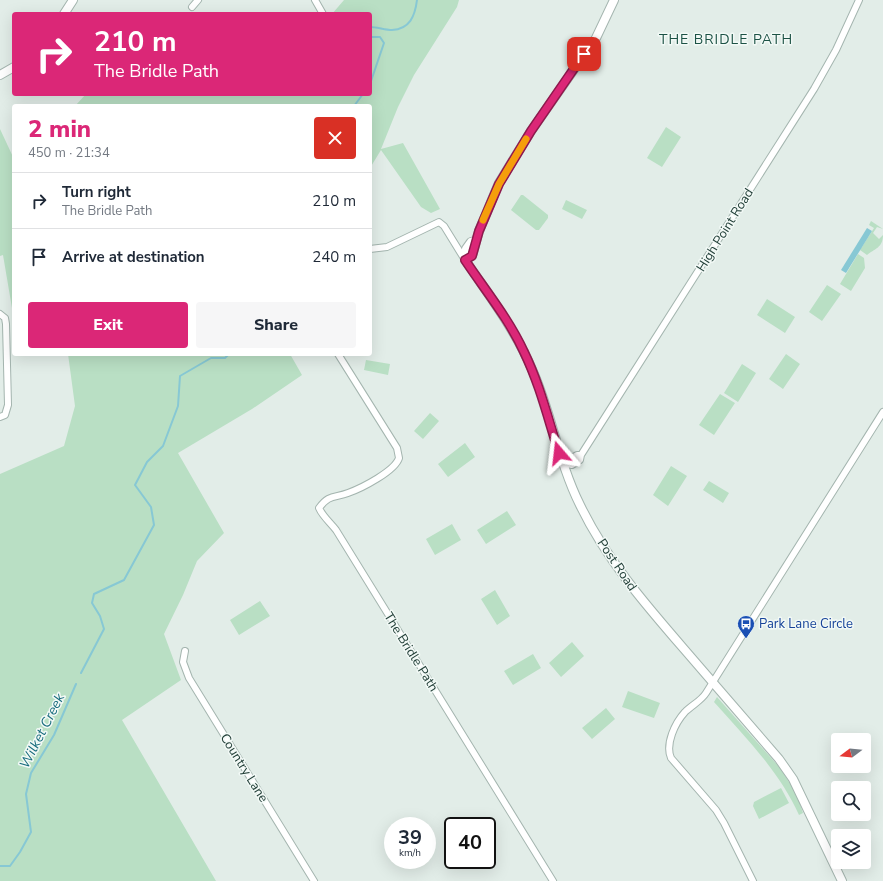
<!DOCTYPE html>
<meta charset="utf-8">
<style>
body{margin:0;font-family:"Nunito Sans",sans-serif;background:#f6f6f7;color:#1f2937;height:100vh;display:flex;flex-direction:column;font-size:15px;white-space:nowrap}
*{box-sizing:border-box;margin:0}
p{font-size:13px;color:#747a83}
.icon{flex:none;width:22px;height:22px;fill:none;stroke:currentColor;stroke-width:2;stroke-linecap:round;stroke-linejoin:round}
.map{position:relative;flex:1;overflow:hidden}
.side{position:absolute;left:12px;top:104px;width:360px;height:252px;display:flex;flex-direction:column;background:#fff;border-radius:4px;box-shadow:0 4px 16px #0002}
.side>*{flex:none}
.hud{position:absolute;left:12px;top:12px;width:360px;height:84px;border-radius:4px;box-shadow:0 4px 16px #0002;background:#db2777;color:#fff;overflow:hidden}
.needle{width:26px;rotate:254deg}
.tools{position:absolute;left:831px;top:733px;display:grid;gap:8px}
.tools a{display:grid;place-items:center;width:40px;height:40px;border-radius:4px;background:#fff;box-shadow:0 4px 16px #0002;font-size:20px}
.speed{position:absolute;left:384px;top:817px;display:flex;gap:8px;font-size:20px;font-weight:700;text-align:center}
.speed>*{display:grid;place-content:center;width:52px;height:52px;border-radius:50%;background:#fff;box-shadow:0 4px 16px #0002;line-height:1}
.speed small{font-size:10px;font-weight:400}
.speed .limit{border:2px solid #111;border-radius:6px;background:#fff;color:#111}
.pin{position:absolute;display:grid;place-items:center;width:34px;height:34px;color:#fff;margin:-17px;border-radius:8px;box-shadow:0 2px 6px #0006}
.me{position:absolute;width:44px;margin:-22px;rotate:343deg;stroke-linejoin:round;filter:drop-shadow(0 0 3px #0008)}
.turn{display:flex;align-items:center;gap:14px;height:84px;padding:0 16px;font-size:18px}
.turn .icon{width:52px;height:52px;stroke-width:2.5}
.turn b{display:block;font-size:28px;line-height:34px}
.round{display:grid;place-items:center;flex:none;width:42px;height:42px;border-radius:4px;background:#f6f6f7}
.headline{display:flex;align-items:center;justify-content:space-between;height:68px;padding:0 16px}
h1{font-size:24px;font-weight:800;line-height:30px;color:#db2777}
.primary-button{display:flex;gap:8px;margin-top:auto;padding:8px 16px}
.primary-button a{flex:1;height:46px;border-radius:4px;background:#db2777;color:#fff;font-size:16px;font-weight:800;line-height:46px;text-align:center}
.primary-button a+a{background:#f6f6f7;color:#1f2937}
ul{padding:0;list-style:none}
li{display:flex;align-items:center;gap:12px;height:56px;padding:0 16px;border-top:1px solid #e0e1e3}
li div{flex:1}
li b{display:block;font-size:15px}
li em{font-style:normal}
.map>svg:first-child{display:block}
.green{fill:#b9dfc4}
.water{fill:#87c8d4}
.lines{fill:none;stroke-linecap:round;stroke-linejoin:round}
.stream{stroke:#87c8d4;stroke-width:2}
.minor-casing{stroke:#a4b5af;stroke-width:8}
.tertiary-casing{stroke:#a4b5af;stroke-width:10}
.minor{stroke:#fff;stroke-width:6}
.tertiary{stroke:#fff;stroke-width:8}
.route-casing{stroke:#8e194d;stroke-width:10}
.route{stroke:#db2777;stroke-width:7}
.slow{stroke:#f59e0b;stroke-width:7}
.labels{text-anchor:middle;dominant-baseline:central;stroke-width:3;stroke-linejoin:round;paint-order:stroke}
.street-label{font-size:13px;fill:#213e37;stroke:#f2f9f6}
.transit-label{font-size:13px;fill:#164399;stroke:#f2f9f6;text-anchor:start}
.neighbourhood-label{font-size:14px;letter-spacing:1px;fill:#1c5245;stroke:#f2f9f6}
.water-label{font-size:14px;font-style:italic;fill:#186c7d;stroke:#f2f9f6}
</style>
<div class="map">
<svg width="883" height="881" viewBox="0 0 883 881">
<rect width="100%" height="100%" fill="#e2ede8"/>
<path class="green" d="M344,0H459L457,7L414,75L398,107L381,149L403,143L440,209L431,213L421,207L381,150L370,168V106H75L86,94H370V14H332Z
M666,127L681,137L662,167L647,158Z
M0,129L14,159V308H12L3,255L0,256Z
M521,195H523L548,215V218L539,230H536L511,210Z
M566,200L587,210L582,219L562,209Z
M871,221L883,229L877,227L873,233L879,239L883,235C883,248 874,249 867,255L860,250L874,228L869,225Z
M858,254L864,258L865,268L851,291L840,284Z
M827,285L841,294L822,321L809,312Z
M767,299L795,317L785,333L757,315Z
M68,354H290L302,375L252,409L178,453L224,533L197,561L183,595L164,634L181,680L122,720L216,881H0V474L64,446L75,406Z
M786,354L800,364L783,389L769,379Z
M366,360L390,364L388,375L364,370Z
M742,364L756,373L738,402L724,393Z
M720,394L735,403L714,435L699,425Z
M430,413L439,421L423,439L414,431Z
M465,443L475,457L448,477L438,464Z
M671,466L687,476L668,506L653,495Z
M709,481L729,493L723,503L703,490Z
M507,511L516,525L486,544L477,530Z
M452,524L461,540L435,555L426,539Z
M495,590L510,616L497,625L481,599Z
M260,601L270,616L239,635L230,620Z
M572,642L584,656L561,677L549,663Z
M533,654L541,668L513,685L504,671Z
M628,691L660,703L654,718L622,707Z
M717,697L781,769L797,795L803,813L799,815C779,771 746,738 714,702Z
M606,708L615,719L592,739L582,728Z
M781,788L789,803L759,819L753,806L754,802Z"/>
<path class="water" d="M867,228L872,231L846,273L841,270Z"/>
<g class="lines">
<path class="stream" d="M370,27C377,27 385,30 392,30C410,29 415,16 417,0
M370,37H380L384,43L370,84
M354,106L363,94
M81,673L104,629L100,616L92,603L94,594L124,580L154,525L151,507L135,485L147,462L163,446L178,406L180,376L211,358H225L229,354
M0,866H10L20,852L31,832L26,794L31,773L54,735L76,684"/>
<defs>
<path id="minor" d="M315,0L323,14
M192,7L198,0
M370,249L387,247L439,222L444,226L465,260
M0,314L5,318L6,324L8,405L5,415L0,417
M338,354L397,448L399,458C395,471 362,488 348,493C335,498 329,494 319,508C323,517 330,522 336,530L553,881
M568,464L570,459L577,455H581
M564,466L568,464L572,465L580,460L581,455L814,89L836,50L859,0
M185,651L183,662L189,678L314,881
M753,881L724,823L716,810L671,758C665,744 675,723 685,712C692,705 701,701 706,693L883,412"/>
<path id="tertiary" d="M64,14L73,0
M0,75L14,67
M465,260C490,297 517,332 534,374C552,416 559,463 580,505C606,559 645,604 684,649C716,686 747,722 779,759L793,779L842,881
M465,260L472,256L479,231L499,183L531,131L596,38L614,0
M465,260L466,249L471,242L475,241"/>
</defs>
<use href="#minor" class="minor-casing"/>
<use href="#tertiary" class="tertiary-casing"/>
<use href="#minor" class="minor"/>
<use href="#tertiary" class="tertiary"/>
</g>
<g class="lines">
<defs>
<path id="route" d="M559,453C548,419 540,385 524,352C509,319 485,290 465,260L472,256L479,231L499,184L531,131L584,54"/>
</defs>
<use href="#route" class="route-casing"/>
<use href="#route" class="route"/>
<path class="slow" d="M483,220L499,184L526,139"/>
</g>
<defs>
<symbol id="bus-pin" viewBox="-11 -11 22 30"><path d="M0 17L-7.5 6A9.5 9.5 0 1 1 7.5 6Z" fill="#1a4fb4" stroke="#f2f9f6"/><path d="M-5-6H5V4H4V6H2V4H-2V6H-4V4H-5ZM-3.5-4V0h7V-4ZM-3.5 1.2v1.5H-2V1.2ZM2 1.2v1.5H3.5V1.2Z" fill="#fff"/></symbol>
</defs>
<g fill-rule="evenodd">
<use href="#bus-pin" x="736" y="614" width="20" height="27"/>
</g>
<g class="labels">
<g class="street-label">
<text transform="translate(725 230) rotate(-58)">High Point Road</text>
<text transform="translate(617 565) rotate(56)">Post Road</text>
<text transform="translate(411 652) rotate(58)">The Bridle Path</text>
<text transform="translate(244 768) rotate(58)">Country Lane</text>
</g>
<g class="transit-label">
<text x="759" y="624">Park Lane Circle</text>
</g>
<g class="neighbourhood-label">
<text x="726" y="39">THE BRIDLE PATH</text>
</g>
<g class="water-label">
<text transform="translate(42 731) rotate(-63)">Wilket Creek</text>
</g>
</g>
</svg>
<div class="tools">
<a><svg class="needle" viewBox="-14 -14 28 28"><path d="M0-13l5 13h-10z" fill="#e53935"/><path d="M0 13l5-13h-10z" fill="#747a83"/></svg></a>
<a><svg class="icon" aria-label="search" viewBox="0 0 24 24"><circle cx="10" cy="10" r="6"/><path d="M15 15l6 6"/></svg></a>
<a><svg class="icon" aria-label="layers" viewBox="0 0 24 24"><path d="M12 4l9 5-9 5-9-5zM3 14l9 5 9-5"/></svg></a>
</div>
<div class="speed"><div>39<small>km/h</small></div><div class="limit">40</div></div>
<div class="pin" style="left:584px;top:54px;background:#d93025"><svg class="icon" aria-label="arrive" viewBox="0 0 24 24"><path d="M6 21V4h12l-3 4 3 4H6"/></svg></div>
<svg class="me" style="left:559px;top:453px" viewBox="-20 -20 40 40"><path d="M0-17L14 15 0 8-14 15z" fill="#db2777" stroke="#fff" stroke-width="4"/></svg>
<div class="hud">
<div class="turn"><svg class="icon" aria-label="right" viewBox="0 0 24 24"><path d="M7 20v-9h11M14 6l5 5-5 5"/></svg><div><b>210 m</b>The Bridle Path</div></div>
</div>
<section class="side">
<div class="headline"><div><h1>2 min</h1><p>450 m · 21:34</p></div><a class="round" style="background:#d93025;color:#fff"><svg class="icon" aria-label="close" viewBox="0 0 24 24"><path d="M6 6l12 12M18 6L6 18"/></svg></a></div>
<ul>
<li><svg class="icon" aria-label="right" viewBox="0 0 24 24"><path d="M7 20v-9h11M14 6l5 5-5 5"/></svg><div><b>Turn right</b><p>The Bridle Path</p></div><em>210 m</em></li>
<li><svg class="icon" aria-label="arrive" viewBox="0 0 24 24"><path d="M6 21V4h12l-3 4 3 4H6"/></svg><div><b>Arrive at destination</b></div><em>240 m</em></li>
</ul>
<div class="primary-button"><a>Exit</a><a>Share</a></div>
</section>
</div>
